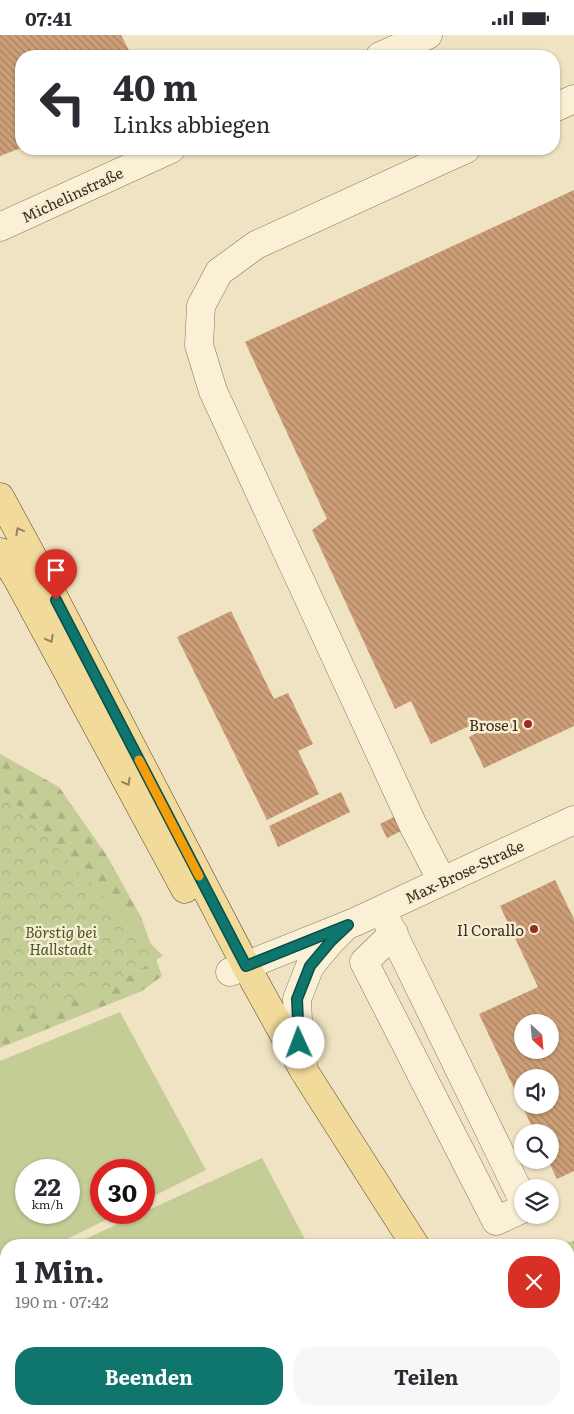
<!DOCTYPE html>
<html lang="de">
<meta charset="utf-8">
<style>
body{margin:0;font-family:Literata,serif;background:#f7f7f7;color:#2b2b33;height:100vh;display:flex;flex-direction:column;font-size:19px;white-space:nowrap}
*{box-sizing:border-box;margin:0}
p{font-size:16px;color:#7c7c81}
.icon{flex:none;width:28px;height:28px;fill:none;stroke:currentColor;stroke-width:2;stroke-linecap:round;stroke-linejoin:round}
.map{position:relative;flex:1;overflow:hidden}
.sheet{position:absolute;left:0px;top:1204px;width:575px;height:176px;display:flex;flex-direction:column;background:#fff;border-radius:20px 20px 0 0;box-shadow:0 1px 4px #0004}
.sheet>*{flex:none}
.guide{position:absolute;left:15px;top:15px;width:545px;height:105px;border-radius:20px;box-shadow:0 1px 4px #0004;background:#fff;color:#2b2b33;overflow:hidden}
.needle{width:32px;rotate:154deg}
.tools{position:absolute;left:514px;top:979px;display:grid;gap:10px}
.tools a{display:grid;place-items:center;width:45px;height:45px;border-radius:50%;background:#fff;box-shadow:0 1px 4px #0004;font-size:25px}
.speed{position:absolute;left:15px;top:1124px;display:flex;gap:10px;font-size:25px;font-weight:700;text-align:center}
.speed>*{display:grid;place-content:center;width:65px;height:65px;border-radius:50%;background:#fff;box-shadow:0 1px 4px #0004;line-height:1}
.speed small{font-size:12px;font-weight:400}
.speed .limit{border:8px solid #d22;background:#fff;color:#111}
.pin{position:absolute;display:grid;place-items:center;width:42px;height:42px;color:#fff;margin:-51px -21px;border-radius:50% 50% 50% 0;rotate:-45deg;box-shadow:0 0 5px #0007}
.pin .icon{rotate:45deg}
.me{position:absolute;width:55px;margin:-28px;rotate:358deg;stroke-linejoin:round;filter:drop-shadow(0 0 4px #0008)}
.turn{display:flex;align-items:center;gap:18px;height:105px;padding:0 15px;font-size:22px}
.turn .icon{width:65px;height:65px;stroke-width:2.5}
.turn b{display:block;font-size:35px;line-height:42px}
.round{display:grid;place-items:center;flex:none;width:52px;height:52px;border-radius:20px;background:#f7f7f7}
.summary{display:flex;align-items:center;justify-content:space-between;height:85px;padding:0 15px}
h1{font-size:30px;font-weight:700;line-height:38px}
.button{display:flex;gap:10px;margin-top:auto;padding:10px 15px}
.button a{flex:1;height:58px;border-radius:20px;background:#0f766e;color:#fff;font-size:20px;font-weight:700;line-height:58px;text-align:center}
.button a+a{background:#f7f7f7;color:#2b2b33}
.status{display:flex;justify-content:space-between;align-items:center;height:35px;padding:0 25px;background:#fff;direction:ltr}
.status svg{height:14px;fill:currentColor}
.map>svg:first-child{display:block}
.grass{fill:url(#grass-tufts)}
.forest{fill:url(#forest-firs)}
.park{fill:url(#park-crowns)}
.garden{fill:#c4cd96;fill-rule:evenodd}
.building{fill:url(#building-back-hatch);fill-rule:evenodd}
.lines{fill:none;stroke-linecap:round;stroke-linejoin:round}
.minor-casing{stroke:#897559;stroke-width:29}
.major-casing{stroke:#57422e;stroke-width:29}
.minor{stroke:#f9f0d6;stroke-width:28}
.major{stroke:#f2da9a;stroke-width:28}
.oneway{stroke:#96835c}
.route-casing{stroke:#0a4d48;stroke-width:12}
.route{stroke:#0f766e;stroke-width:9}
.slow{stroke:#f59e0b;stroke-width:9}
.poi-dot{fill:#992c29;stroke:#f6edd2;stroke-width:2}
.labels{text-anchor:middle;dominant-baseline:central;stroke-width:5;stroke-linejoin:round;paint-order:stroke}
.street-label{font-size:15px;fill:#392c1e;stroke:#f6edd2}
.poi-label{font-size:15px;fill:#392c1e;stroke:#f6edd2;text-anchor:end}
.park-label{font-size:15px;font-style:italic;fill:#475524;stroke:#f6edd2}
</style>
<div class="status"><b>07:41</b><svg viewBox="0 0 49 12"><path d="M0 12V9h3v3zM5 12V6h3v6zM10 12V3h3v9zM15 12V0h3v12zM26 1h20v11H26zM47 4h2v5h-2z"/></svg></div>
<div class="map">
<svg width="574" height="1379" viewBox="0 0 574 1379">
<defs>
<pattern id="grass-tufts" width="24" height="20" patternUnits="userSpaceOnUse" patternTransform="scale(1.25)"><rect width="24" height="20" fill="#c4cd96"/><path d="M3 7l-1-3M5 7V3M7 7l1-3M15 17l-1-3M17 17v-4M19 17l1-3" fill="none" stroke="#a9b081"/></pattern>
<pattern id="forest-firs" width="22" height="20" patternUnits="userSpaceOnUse" patternTransform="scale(1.25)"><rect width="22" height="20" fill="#c4cd96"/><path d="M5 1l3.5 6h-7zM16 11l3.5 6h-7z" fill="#a9b081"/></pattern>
<pattern id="park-crowns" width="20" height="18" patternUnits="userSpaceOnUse" patternTransform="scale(1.25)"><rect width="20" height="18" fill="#c4cd96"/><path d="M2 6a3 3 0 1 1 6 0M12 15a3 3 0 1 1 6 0" fill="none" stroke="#a9b081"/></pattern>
<pattern id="building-back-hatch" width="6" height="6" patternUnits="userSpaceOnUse" patternTransform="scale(1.25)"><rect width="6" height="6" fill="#cd9f78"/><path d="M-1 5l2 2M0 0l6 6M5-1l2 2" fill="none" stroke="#a78262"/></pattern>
</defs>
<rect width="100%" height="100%" fill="#efe3c3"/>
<path class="grass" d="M574,1206V1333L569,1327V1210H553Z
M354,1374H394L397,1379H322Z"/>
<path class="forest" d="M0,719L59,752L107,821L141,882L162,941L142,956L0,1013Z
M98,1374H137L158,1379H35Z"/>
<path class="park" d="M0,752L70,827L163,921L108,953L0,988Z"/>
<path class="garden" d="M120,977L206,1135L144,1166V1135H101V1178H120L55,1210H6V1228L0,1219V1026ZM26,1135H69V1178H26Z
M262,1123L308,1210H72Z
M137,1374H354L322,1379H158Z"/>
<path class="building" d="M0,0H121L132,21H21V113L0,121Z
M574,155V691L484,733L469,702L484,694L480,686L431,709L411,666L395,674L312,495L327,484L245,307Z
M231,576L274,664L288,658L313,709L298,716L319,759L267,785L177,602Z
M341,757L350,777L278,812L269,791Z
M398,780L405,794L387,803L380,789Z
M555,845L574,884V1136L557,1144L548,1125H550V1098H535L479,979L538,952L500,871ZM522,988H550V1015H522ZM522,1042H550V1070H522Z"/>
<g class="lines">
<defs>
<path id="minor" d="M380,21L428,0
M554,73L574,64
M0,192L171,114
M442,846L413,790L213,356L199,310L201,271L219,237L256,210L466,114
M386,884L522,1163
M394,898L364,927L496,1186L522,1174
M230,937L355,887L574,785
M304,1036L299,1008L297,964L310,931L331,906L343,894"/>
<path id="major" d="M0,462L37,530L246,931L304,1036L415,1210
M0,517L17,543L185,854
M519,1374L523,1379"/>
</defs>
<use href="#minor" class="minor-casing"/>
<use href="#major" class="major-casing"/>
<use href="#minor" class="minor"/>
<use href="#major" class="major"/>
</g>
<defs><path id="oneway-chevron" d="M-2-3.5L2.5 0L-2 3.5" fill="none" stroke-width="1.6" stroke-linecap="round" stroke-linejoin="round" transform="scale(1.25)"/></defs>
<g class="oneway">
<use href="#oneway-chevron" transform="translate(19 496) rotate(-119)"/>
<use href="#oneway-chevron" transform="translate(50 604) rotate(62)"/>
<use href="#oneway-chevron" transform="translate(127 747) rotate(62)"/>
</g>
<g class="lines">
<defs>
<path id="route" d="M56,565L246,931L348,890L331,906L310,931L297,964L299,1008"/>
</defs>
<use href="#route" class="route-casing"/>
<use href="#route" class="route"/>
<path class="slow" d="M139,725L199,841"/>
</g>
<g class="poi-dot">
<circle cx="528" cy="689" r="5"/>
<circle cx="534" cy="894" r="5"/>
</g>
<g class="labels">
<g class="street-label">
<text transform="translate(72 159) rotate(-25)">Michelinstraße</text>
<text transform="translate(464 836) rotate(-25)">Max-Brose-Straße</text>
</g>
<g class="poi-label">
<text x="518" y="689">Brose 1</text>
<text x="524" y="894">Il Corallo</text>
</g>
<g class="park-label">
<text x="61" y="896">Börstig bei<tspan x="61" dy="17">Hallstadt</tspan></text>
</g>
</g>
</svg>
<div class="tools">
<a><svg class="needle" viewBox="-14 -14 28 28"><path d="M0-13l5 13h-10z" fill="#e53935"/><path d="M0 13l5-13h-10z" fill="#7c7c81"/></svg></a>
<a><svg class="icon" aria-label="sound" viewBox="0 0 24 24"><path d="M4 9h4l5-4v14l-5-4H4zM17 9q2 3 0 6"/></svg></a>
<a><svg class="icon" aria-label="search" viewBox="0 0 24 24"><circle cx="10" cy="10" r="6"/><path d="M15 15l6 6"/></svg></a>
<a><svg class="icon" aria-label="layers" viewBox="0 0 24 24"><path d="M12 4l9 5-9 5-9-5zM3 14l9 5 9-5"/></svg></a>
</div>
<div class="speed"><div>22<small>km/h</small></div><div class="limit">30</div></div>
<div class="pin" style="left:56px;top:565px;background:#d93025"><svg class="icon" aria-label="arrive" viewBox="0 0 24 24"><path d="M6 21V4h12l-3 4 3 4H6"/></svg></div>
<svg class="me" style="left:299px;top:1008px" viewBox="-20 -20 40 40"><circle r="19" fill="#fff"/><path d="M0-13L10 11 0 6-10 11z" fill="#0f766e"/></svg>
<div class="guide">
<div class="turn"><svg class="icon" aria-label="left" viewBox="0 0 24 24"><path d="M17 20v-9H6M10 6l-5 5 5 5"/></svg><div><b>40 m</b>Links abbiegen</div></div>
</div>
<section class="sheet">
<div class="summary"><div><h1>1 Min.</h1><p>190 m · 07:42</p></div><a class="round" style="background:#d93025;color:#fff"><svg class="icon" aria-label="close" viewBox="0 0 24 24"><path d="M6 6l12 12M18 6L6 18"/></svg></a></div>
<div class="button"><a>Beenden</a><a>Teilen</a></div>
</section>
</div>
